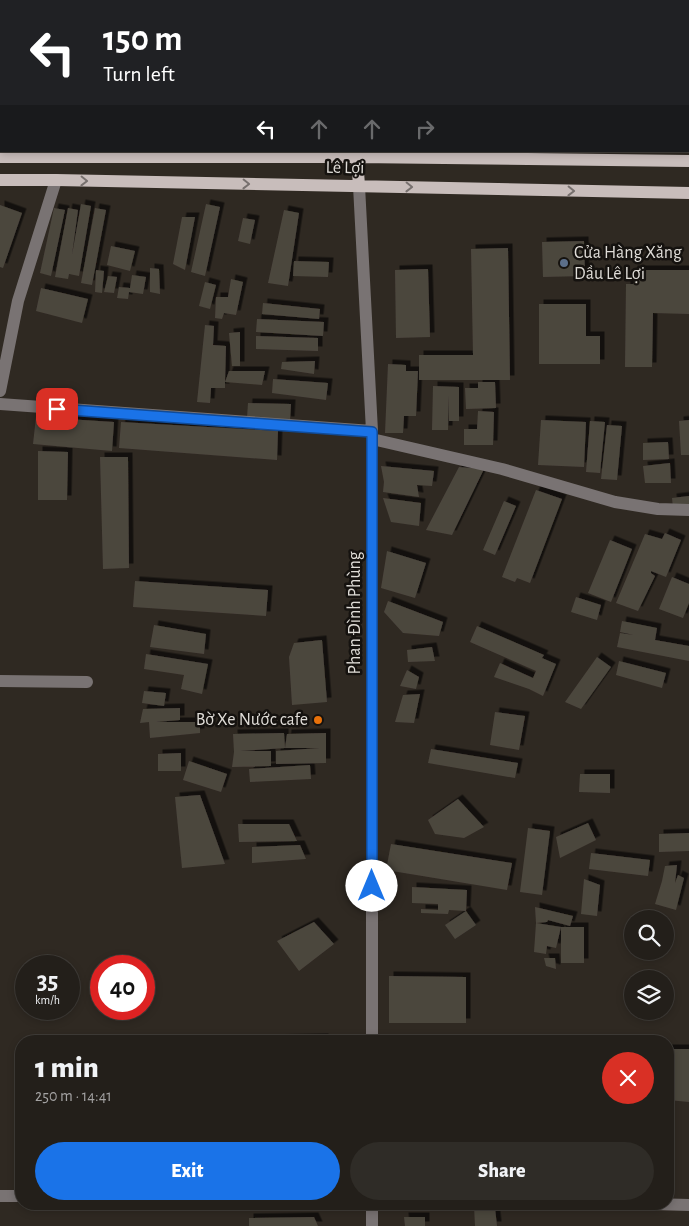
<!DOCTYPE html>
<meta charset="utf-8">
<style>
body{margin:0;font-family:"Alegreya Sans",sans-serif;background:#2f2c27;color:#f1f3f6;height:100vh;display:flex;flex-direction:column;font-size:19px;white-space:nowrap}
*{box-sizing:border-box;margin:0}
p{font-size:16px;color:#a3a2a2}
.icon{flex:none;width:28px;height:28px;fill:none;stroke:currentColor;stroke-width:2;stroke-linecap:round;stroke-linejoin:round}
.map{position:relative;flex:1;overflow:hidden}
.panel{position:absolute;left:15px;top:1035px;width:659px;height:175px;display:flex;flex-direction:column;background:#231f1a;border-radius:20px;box-shadow:0 2px 8px #0003,0 0 0 1px #403d39}
.panel>*{flex:none}
.guide{position:absolute;left:0px;top:0px;width:690px;height:152px;box-shadow:0 2px 8px #0003,0 0 0 1px #403d39;background:#202124;color:#fff;overflow:hidden}
.tools{position:absolute;left:624px;top:910px;display:grid;gap:10px}
.tools a{display:grid;place-items:center;width:50px;height:50px;border-radius:50%;background:#231f1a;box-shadow:0 2px 8px #0003,0 0 0 1px #403d39;font-size:25px}
.speed{position:absolute;left:15px;top:955px;display:flex;gap:10px;font-size:25px;font-weight:700;text-align:center}
.speed>*{display:grid;place-content:center;width:65px;height:65px;border-radius:50%;background:#231f1a;box-shadow:0 2px 8px #0003,0 0 0 1px #403d39;line-height:1}
.speed small{font-size:12px;font-weight:400}
.speed .limit{border:8px solid #d22;background:#fff;color:#111}
.pin{position:absolute;display:grid;place-items:center;width:42px;height:42px;color:#fff;margin:-21px;border-radius:10px;box-shadow:0 2px 8px #0006}
.me{position:absolute;width:55px;margin:-28px;rotate:0deg;stroke-linejoin:round;filter:drop-shadow(0 0 4px #0008)}
.turn{display:flex;align-items:center;gap:18px;height:105px;padding:0 20px;font-size:22px}
.turn .icon{width:65px;height:65px;stroke-width:2.5}
.turn b{display:block;font-size:35px;line-height:42px}
.lanes{display:flex;align-items:center;height:48px;padding:0 20px;background:#0003;justify-content:center;gap:25px;direction:ltr}
.lanes .off{opacity:.35}
.round{display:grid;place-items:center;flex:none;width:52px;height:52px;border-radius:26px;background:#2f2c27}
.summary{display:flex;align-items:center;justify-content:space-between;height:85px;padding:0 20px}
h1{font-size:30px;font-weight:800;line-height:38px}
.button{display:flex;gap:10px;margin-top:auto;padding:10px 20px}
.button a{flex:1;height:58px;border-radius:30px;background:#1a73e8;color:#fff;font-size:20px;font-weight:800;line-height:58px;text-align:center}
.button a+a{background:#2f2c27;color:#f1f3f6}
.map>svg:first-child{display:block}
.building{fill:#4c463e;filter:url(#shadow)}
.lines{fill:none;stroke-linecap:round;stroke-linejoin:round}
.minor{stroke:#797373;stroke-width:12}
.major{stroke:#c8bdbb;stroke-width:12}
.oneway{stroke:#77706e}
.route-casing{stroke:#114b97;stroke-width:12}
.route{stroke:#1a73e8;stroke-width:9}
.service-dot{fill:#5c6f8a;stroke:#15120f;stroke-width:2}
.food-dot{fill:#e8710a;stroke:#15120f;stroke-width:2}
.labels{text-anchor:middle;dominant-baseline:central;stroke-width:5;stroke-linejoin:round;paint-order:stroke}
.street-label{font-size:18px;fill:#dfdcd7;stroke:#15120f}
.poi-label{font-size:18px;fill:#dfdcd7;stroke:#15120f;text-anchor:start}
</style>
<div class="map">
<svg width="689" height="1226" viewBox="0 0 689 1226">
<defs>
<filter id="shadow"><feDropShadow dx="4.5" dy="-4.5" stdDeviation="0" flood-color="#0009"/></filter>
</defs>
<rect width="100%" height="100%" fill="#2f2922"/>
<path class="building" d="M81,204L91,206L79,276L69,274L68,279L55,277L68,208L78,210L72,255Z
M206,204L220,207L205,276L191,272Z
M0,205L22,213L3,268L0,267Z
M54,208L65,210L51,276L40,273Z
M95,208L106,210L92,285L81,283Z
M284,210L299,213L288,286L268,283Z
M182,217H195L185,270L173,264Z
M243,218L255,220L250,244L238,241Z
M584,241L585,276L543,277L542,242Z
M111,246L135,251L130,271L107,265Z
M508,248L510,380H419V355H473L471,249Z
M294,261L329,262L328,277L293,276Z
M150,268L159,269L160,294L150,292Z
M428,269L430,337L396,338L395,270Z
M96,270L104,271L102,293L95,292Z
M633,270H689V314L653,313L652,367H625L626,284H633Z
M132,275L146,277L143,294L129,292L128,299L117,298L119,287L130,288Z
M108,276L117,277L114,293L104,292Z
M231,279L243,282L236,315L224,313L222,319L215,318L216,297H228Z
M205,282L216,285L210,309L199,306Z
M41,288L88,299L82,323L36,311Z
M263,303L320,309L319,319L262,314Z
M539,304H586V336H600V364H539Z
M257,319L324,322L323,336L256,332Z
M205,325L214,326L213,345L226,346L225,382L229,371H265L262,385L225,382V388H211L210,403L197,402Z
M240,332V366H232L229,333Z
M256,336L318,338V351L256,349Z
M315,361L314,374L281,369L282,362Z
M388,364L406,365V371H418L416,416H404L403,433H385Z
M273,379L328,383L326,400L272,393Z
M478,382H495L496,408L466,409L465,388H478Z
M433,386L459,387V421H449V395L448,430H432Z
M248,403L291,404L290,421L247,418Z
M478,411L494,412L493,445H464V429H477Z
M36,417L114,422L112,451L33,444Z
M541,420L586,422L584,467L538,465Z
M689,420V455H681L679,421Z
M590,421L605,422L600,473L586,472Z
M121,422L278,431L277,460L119,448Z
M607,425L622,426L617,480L601,479Z
M668,442L669,459L643,460V443Z
M38,451L68,452L67,500H38Z
M100,457H128L129,568L103,569Z
M670,463L671,483H645L643,466Z
M381,466L434,471L432,486L417,485L419,497L383,492L384,482Z
M459,467L484,469L452,535L426,530Z
M536,490L562,499L530,583L517,578L515,582L502,577Z
M689,496V508H673L672,498Z
M383,498L421,503L419,526L391,522Z
M504,501L516,506L495,555L483,550Z
M665,533L681,540L666,577L651,571V573L655,576L638,611L616,603L645,534L662,539Z
M610,540L632,549L611,602L588,593Z
M387,551L426,563L415,598L381,588Z
M672,577L689,584V603L683,618L659,609Z
M135,581L268,590L266,616L133,607Z
M576,597L601,605L597,620L571,612Z
M388,601L443,622L439,636L403,633L384,612Z
M622,621L657,628L655,640L689,646V661L617,647L620,633L634,635L620,632Z
M154,625L206,634L204,654L150,647Z
M477,626L544,655L542,658L556,664L543,696L529,689L494,677L500,663L533,678L536,671L470,642Z
M322,640L327,702L292,705L289,657L294,643Z
M432,647L435,661L408,662L407,650Z
M146,654L208,664L202,694L181,689L184,675L144,669Z
M597,657L611,667L581,709L565,702Z
M619,661L666,673L662,688L616,675Z
M407,670L419,677L416,689L400,686Z
M144,691L166,693L164,706L142,703Z
M420,694L414,723L395,722L403,695Z
M180,708V720L156,722H200V733L150,738L149,722L140,723L143,709Z
M495,712L525,716L519,750L490,745Z
M284,733L285,748L240,751H271V766L232,767L234,752L233,734Z
M326,733V763L276,764V751L320,748H285L287,734Z
M431,749L518,763L515,778L428,763Z
M181,753V771H158V754Z
M189,761L227,774L221,792L183,780Z
M310,765L311,779L250,782L249,769Z
M580,774H610V793L579,792Z
M200,795L225,864L182,868L175,797Z
M458,799L484,827L464,838L435,834L428,820Z
M588,823L596,840L560,858L556,837Z
M238,824H289L297,841L239,842Z
M528,828L550,831L542,895L520,892Z
M689,833V851L659,852V834Z
M391,844L512,863L507,890L386,870Z
M300,845L306,859L252,863V847Z
M591,853L650,860L648,876L589,869Z
M677,865L675,883L678,875L684,878L676,910L655,904L662,881L665,866Z
M584,879L600,885L597,916L581,914Z
M412,887L467,890L466,911L449,910L448,914L421,913V909L438,910V904L412,903Z
M535,907L573,916L570,926L548,920L547,922L536,923Z
M466,911L476,925L455,939L445,925Z
M314,922L334,944L299,971L277,941Z
M536,923L561,927H584V963H561V927L556,948L547,946L546,954L534,952Z
M544,958H555L556,969L546,966Z
M389,976L466,977V1023H389Z
M324,1038V1041H279V1039Z
M668,1049H689V1102L668,1100Z
M474,1206L495,1208L497,1226H475Z
M314,1217L318,1226H249V1218Z
M404,1217H425V1226H405Z"/>
<g class="lines">
<path class="minor" d="M336,0V1
M569,0L570,1
M157,1V0
M359,186L372,431V1041
M0,391L18,301L56,180
M0,404L372,431
M372,439L502,469L615,502L658,509L689,510
M0,681L87,682
M0,1196H21
M372,1204V1226
M651,1204L689,1205"/>
<path class="major" d="M0,157H357L689,161
M357,157L359,186
M0,180H56L689,193"/>
</g>
<defs><path id="oneway-chevron" d="M-2-3.5L2.5 0L-2 3.5" fill="none" stroke-width="1.6" stroke-linecap="round" stroke-linejoin="round" transform="scale(1.25)"/></defs>
<g class="oneway">
<use href="#oneway-chevron" transform="translate(84 181) rotate(1)"/>
<use href="#oneway-chevron" transform="translate(246 184) rotate(1)"/>
<use href="#oneway-chevron" transform="translate(409 187) rotate(1)"/>
<use href="#oneway-chevron" transform="translate(571 191) rotate(1)"/>
</g>
<g class="lines">
<defs>
<path id="route" d="M57,409L372,432V886"/>
</defs>
<use href="#route" class="route-casing"/>
<use href="#route" class="route"/>
</g>
<circle class="service-dot" cx="564" cy="263" r="5"/>
<circle class="food-dot" cx="318" cy="720" r="5"/>
<g class="labels">
<g class="street-label">
<text transform="translate(345 168) rotate(1)">Lê Lợi</text>
<text transform="translate(355 613) rotate(-90)">Phan Đình Phùng</text>
</g>
<g class="poi-label">
<text x="574" y="253">Cửa Hàng Xăng<tspan x="574" dy="21">Dầu Lê Lợi</tspan></text>
<text x="308" y="720" text-anchor="end">Bờ Xe Nước cafe</text>
</g>
</g>
</svg>
<div class="tools">
<a><svg class="icon" aria-label="search" viewBox="0 0 24 24"><circle cx="10" cy="10" r="6"/><path d="M15 15l6 6"/></svg></a>
<a><svg class="icon" aria-label="layers" viewBox="0 0 24 24"><path d="M12 4l9 5-9 5-9-5zM3 14l9 5 9-5"/></svg></a>
</div>
<div class="speed"><div>35<small>km/h</small></div><div class="limit">40</div></div>
<div class="pin" style="left:57px;top:409px;background:#d93025"><svg class="icon" aria-label="arrive" viewBox="0 0 24 24"><path d="M6 21V4h12l-3 4 3 4H6"/></svg></div>
<svg class="me" style="left:372px;top:886px" viewBox="-20 -20 40 40"><circle r="19" fill="#fff"/><path d="M0-13L10 11 0 6-10 11z" fill="#1a73e8"/></svg>
<div class="guide">
<div class="turn"><svg class="icon" aria-label="left" viewBox="0 0 24 24"><path d="M17 20v-9H6M10 6l-5 5 5 5"/></svg><div><b>150 m</b>Turn left</div></div>
<div class="lanes"><svg class="icon" aria-label="left" viewBox="0 0 24 24"><path d="M17 20v-9H6M10 6l-5 5 5 5"/></svg><svg class="icon off" aria-label="ahead" viewBox="0 0 24 24"><path d="M12 20V5M6 11l6-6 6 6"/></svg><svg class="icon off" aria-label="ahead" viewBox="0 0 24 24"><path d="M12 20V5M6 11l6-6 6 6"/></svg><svg class="icon off" aria-label="right" viewBox="0 0 24 24"><path d="M7 20v-9h11M14 6l5 5-5 5"/></svg></div>
</div>
<section class="panel">
<div class="summary"><div><h1>1 min</h1><p>250 m · 14:41</p></div><a class="round" style="background:#d93025;color:#fff"><svg class="icon" aria-label="close" viewBox="0 0 24 24"><path d="M6 6l12 12M18 6L6 18"/></svg></a></div>
<div class="button"><a>Exit</a><a>Share</a></div>
</section>
</div>
